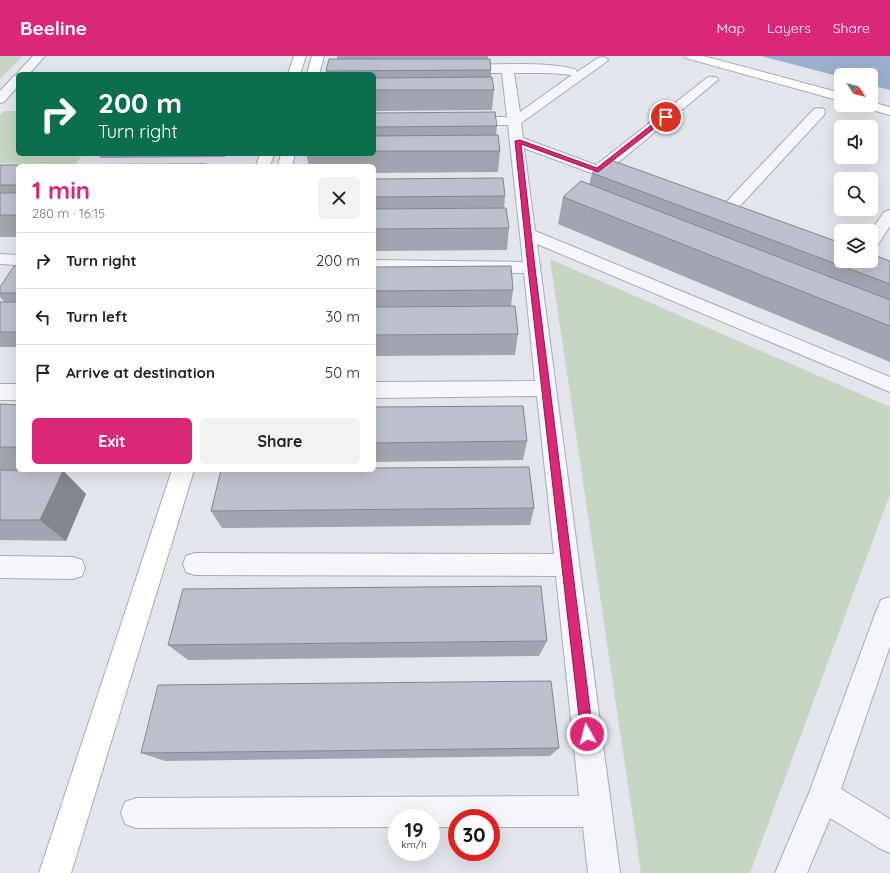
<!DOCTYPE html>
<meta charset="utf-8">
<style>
body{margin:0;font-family:Quicksand,sans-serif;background:#f2f2f2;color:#202124;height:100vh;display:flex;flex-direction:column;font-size:15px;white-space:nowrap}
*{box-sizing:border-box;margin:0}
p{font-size:13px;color:#757577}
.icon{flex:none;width:22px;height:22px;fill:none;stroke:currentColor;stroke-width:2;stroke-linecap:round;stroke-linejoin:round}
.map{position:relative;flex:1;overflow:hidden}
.panel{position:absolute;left:16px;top:108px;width:360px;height:308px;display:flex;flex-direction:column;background:#fff;border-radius:6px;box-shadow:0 4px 16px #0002}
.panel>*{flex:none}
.top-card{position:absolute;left:16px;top:16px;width:360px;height:84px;border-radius:6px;box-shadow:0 4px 16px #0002;background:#0b6e4f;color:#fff;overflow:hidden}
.needle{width:26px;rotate:126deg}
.buttons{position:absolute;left:834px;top:12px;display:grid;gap:8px}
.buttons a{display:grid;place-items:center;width:44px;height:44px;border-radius:6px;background:#fff;box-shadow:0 4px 16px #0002;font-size:20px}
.speed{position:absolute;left:388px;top:753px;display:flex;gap:8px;font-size:20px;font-weight:700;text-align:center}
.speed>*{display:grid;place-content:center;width:52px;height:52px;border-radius:50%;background:#fff;box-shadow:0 4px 16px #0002;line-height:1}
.speed small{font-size:10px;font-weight:400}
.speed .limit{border:6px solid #d22;background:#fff;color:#111}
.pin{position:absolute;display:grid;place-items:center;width:34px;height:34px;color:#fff;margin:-17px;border:2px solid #fff;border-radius:50%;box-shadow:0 1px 4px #0007}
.me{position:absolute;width:44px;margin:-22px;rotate:353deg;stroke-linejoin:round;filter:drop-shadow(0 0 3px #0008)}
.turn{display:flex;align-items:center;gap:14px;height:84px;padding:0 16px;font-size:18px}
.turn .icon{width:52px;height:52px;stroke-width:2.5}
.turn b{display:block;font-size:28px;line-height:34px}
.round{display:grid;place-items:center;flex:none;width:42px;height:42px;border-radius:6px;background:#f2f2f2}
.headline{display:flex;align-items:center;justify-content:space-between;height:68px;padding:0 16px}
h1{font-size:24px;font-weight:800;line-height:30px;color:#db2777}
.cta{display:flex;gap:8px;margin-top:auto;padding:8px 16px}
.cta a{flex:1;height:46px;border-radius:6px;background:#db2777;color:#fff;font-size:16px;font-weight:800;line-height:46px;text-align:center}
.cta a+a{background:#f2f2f2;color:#202124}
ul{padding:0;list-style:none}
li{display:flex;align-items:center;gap:12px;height:56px;padding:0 16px;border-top:1px solid #e0e0e0}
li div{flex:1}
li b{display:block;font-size:15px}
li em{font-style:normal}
header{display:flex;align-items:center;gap:24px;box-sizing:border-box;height:56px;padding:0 20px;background:#db2777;color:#fff}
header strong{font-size:19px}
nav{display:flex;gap:22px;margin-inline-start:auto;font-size:14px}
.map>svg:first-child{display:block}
.green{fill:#c6d6c3}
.water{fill:#9bafcd}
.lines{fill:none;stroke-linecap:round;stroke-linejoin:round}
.street-casing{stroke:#a7abb6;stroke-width:2}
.secondary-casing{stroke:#a7abb6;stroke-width:2}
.street{fill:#f5f6f9;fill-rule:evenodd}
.secondary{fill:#fff;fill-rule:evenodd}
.wall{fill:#a2a5af}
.shaded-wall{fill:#84868e}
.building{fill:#bcc0cb;stroke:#84868e}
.route{fill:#db2777;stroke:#8e194d}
</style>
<header>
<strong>Beeline</strong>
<nav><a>Map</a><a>Layers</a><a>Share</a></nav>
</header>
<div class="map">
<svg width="890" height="817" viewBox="0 0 890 817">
<rect width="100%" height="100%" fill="#e2e5eb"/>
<path class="green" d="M0,0H23L0,23Z
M4,55H18V98H83L75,109L0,107V59Z
M550,203L890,351V438L750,817H641Z"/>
<path class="water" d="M761,0H890V34L871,29V19H841V21Z"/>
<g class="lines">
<defs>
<path id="street" d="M33,0H45L29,18H18V30L4,46L0,47V35L14,20L18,19L17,18L19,15Z
M602,1L606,2L608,4L606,6L521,67L523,82L596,109L708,21H716L718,24L609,114L628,121L630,124L628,127L623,128L618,127L524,92L535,175L890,321V336L537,188L620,817H588L583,771H491V762H457V771H431V762H397V771L136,772L125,768L121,757L125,746L136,742L579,740L556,520L195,519L186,516L183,508L186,500L195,497L554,498L537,340L374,342V326L535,325L524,217L374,214V204L523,206L508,69H467L462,68L460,65L462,62L467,61H507L502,17H462L458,16L456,13L458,10L462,9C497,9 542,5 575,13L577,16L598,2ZM514,17H549L572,19L520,56Z
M819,52L824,53L825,56L824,59L727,164L721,166L715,164L713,161L715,158L814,53Z
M890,154V170L877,190L871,191V175L884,156Z
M0,198L18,199V209L0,208Z
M0,328H18V344H0Z
M0,500L73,501L82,504L85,512L82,520L73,523L0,522Z
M890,541V590L841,733L890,763V797L879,792L830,762L807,817H775L809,737L877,553L881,544Z"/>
<path id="secondary" d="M294,0H306L300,18H288Z
M312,0H324L319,18H307Z
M684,0H703L841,37V45L686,2Z
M871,46L890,51V59L865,52L863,49H871Z
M260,98H274L270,110H256Z
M281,98H295L292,110H278Z
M172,414H194L71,817H39Z"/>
</defs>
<use href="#street" class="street-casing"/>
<use href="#secondary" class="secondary-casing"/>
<use href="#street" class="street"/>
<use href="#secondary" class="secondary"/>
</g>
<path class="wall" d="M337,0H488V3L491,14V21L494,34L492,54L374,55V18H327L326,15L337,3Z
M374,57L497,70L496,79L500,95L498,116L374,117V110H309L306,98H374Z
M99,98H226L225,101L100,102Z
M206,108V110H18V181H0V109Z
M592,117L890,205V306L558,168L563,141L589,129Z
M374,123L505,140L504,152L509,172L507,194L374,195Z
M18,210V291H0V246H4L0,241V231Z
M374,211L513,234L511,250L518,278L515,299L374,300Z
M0,348L18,349V414H95L94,416L64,415L86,438L66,485L0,484Z
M374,351L527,385L523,404L374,406Z
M534,452L530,469L222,472L211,455Z
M547,585L539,600L188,604L168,589Z
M559,692L550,700L165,705L141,697Z"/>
<path class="shaded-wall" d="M63,415L86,438L66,485L40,464Z"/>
<path class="building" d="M329,3H490L491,14L326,15Z
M492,21L494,34H374V22Z
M495,56L497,70L374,71V57Z
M498,79L500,95H374V80Z
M608,103L841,187V205H871V198L890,205V228L592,117Z
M206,108L205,110H18V129H0V109Z
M503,122L505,140L374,141V123Z
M581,125L890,244V270L563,141Z
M0,137H18V159H0Z
M506,152L509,172L374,173V153Z
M14,210H18V237H0V231Z
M511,210L513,234L374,235V211Z
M0,246H18V276H0Z
M515,250L518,278L374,279V251Z
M0,348L18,349V391H0Z
M523,350L527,385L374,387V351Z
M529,411L534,452L211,455L221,414H374V412Z
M0,414L63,415L40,464H0Z
M541,530L547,585L168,589L183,533Z
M551,625L559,692L141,697L158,629Z"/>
<path class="route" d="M664,59L669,61L598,116L521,88L535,212L593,678L591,682L587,684L583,682L581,678L528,212L515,85L520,84L597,112Z"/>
</svg>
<div class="buttons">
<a><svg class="needle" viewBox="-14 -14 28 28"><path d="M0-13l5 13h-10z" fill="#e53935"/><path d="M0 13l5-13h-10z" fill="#757577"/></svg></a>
<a><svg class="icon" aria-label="sound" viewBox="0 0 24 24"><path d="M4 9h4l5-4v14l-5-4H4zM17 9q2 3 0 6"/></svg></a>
<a><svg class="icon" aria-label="search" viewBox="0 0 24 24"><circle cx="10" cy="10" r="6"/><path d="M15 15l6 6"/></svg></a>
<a><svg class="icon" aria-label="layers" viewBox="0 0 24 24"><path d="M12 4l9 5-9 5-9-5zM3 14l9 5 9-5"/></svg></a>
</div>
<div class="speed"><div>19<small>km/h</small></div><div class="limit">30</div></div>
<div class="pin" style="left:666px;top:61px;background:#d93025"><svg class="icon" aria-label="arrive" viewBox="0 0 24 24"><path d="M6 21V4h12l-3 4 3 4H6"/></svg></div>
<svg class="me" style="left:587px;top:678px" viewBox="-20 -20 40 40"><circle r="17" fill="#db2777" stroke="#fff" stroke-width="3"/><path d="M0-11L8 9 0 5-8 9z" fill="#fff"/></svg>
<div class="top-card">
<div class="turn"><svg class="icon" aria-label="right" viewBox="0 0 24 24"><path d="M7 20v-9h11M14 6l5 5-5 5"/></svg><div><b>200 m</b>Turn right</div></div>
</div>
<section class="panel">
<div class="headline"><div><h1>1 min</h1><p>280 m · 16:15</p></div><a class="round"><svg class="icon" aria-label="close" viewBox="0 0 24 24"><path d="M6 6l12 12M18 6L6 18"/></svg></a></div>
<ul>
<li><svg class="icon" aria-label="right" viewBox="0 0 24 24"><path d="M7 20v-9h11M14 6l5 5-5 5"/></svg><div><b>Turn right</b></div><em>200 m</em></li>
<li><svg class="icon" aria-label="left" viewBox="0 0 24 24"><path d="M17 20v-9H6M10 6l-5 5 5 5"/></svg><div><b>Turn left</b></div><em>30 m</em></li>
<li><svg class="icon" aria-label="arrive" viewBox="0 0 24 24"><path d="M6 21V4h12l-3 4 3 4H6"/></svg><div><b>Arrive at destination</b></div><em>50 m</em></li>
</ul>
<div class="cta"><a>Exit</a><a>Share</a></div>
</section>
</div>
